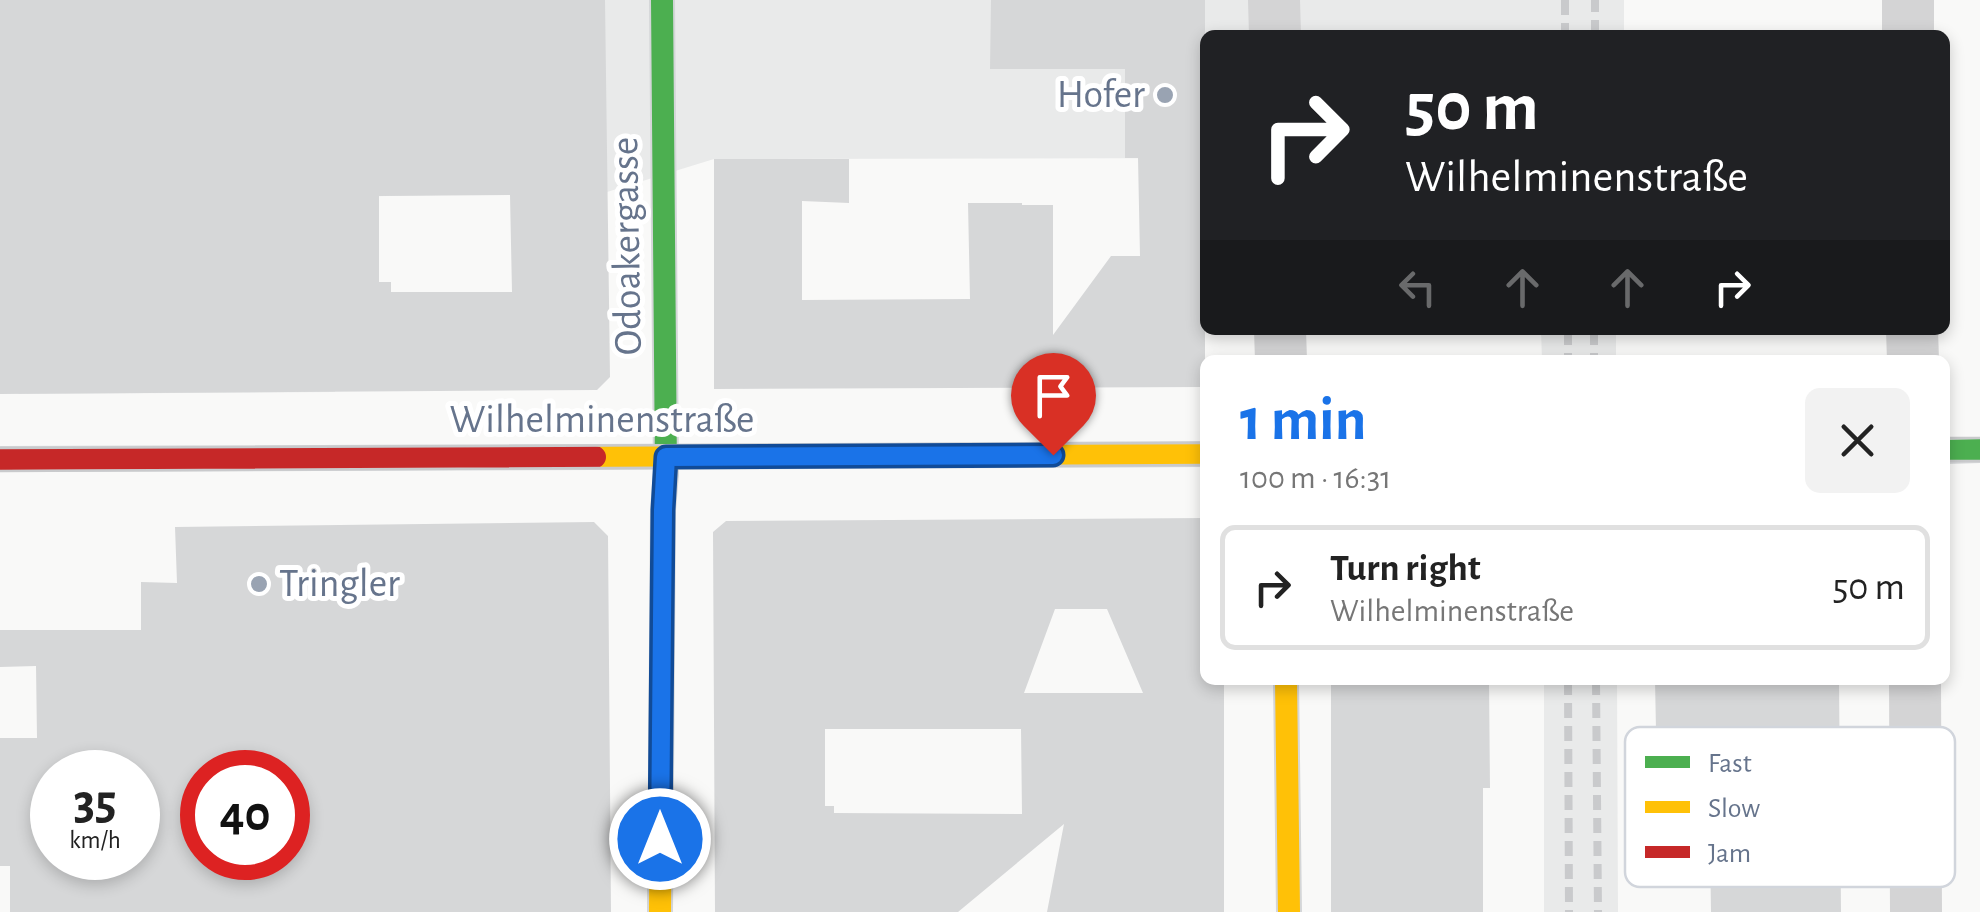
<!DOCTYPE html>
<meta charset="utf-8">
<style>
body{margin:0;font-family:"Alegreya Sans",sans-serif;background:#f2f2f2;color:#222;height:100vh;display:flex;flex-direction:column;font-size:38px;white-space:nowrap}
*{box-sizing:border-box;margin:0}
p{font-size:32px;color:#767676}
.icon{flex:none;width:55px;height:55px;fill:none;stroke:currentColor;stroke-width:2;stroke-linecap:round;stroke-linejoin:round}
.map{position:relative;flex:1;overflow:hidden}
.panel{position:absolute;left:1200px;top:355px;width:750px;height:330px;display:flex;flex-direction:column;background:#fff;border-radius:15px;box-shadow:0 5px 15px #0003}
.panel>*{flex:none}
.guide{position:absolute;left:1200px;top:30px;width:750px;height:305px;border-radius:15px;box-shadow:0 5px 15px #0003;background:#202124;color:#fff;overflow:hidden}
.speed{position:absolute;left:30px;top:750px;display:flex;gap:20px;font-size:50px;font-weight:700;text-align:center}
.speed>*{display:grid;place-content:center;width:130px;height:130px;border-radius:50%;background:#fff;box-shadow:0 5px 15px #0003;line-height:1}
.speed small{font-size:25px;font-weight:400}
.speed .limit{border:15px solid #d22;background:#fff;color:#111}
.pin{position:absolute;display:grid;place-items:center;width:85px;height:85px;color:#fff;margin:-102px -42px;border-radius:50% 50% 50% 0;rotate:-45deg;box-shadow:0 0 10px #0007}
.pin .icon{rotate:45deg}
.me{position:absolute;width:110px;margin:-55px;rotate:0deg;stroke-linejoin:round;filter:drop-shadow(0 0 8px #0008)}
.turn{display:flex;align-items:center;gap:35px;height:210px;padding:0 40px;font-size:45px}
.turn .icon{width:130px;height:130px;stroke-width:2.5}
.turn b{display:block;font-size:70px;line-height:85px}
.lanes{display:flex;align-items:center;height:95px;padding:0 40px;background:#0003;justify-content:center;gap:50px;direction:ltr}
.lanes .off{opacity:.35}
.round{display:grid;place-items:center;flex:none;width:105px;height:105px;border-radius:15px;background:#f2f2f2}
.headline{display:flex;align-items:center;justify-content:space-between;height:170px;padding:0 40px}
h1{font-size:60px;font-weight:700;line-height:75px;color:#1a73e8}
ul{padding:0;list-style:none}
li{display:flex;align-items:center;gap:30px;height:125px;margin:0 20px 15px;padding:0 20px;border:5px solid #e0e0e0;border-radius:15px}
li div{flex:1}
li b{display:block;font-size:38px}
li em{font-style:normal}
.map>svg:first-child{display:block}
.built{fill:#e9eaea}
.building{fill:#d6d7d8;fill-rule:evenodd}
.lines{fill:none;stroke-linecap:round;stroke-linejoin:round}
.fast-casing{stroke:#d4d6d8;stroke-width:26}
.slow-casing{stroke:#d4d6d8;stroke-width:26}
.jam-casing{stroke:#d4d6d8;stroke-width:26}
.street{stroke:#d4d4d5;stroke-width:52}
.fast{stroke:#4caf50;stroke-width:22}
.slow{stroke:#ffc107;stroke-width:22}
.jam{stroke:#c62828;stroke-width:22}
.tram{stroke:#c9cacc;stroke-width:2.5}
.rail{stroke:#c9cacc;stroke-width:8;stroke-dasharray:15 8;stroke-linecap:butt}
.route-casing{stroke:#114b97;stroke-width:25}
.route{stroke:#1a73e8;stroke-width:18}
.poi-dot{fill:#99a3b2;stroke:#fff;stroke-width:4}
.labels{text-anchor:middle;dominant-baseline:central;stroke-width:10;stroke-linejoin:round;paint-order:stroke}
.poi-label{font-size:40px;fill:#66748c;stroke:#fff;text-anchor:end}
.street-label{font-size:40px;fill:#66748c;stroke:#fff}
.key{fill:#fff;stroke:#d1d5dc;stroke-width:2.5}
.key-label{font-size:28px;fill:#66748c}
</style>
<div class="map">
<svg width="1980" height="912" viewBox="0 0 1980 912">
<rect width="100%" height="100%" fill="#f9f9f8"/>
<path class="built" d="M0,0H1624V35H1205V158L714,159L607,192L334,197L335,392L18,394L16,293Z
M1541,330H1616V360H1542Z
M1544,680H1617L1618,912H1544Z"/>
<path class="building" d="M0,0H605L610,377L597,390L0,394ZM510,195L512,292H391V282H379V196Z
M991,0H1205V387L714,389V159H849V203L802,201V300L970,299L968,203H1022V205H1053V335L1111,256H1140L1138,158H1125V69H990Z
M1205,518V680H1224V912H1047L1064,824L958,912H715L713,532L726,521ZM1055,609H1107L1143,693H1024ZM825,729H1021L1022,814L834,813V806H825Z
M594,522L608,536L611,912H10V866H0V738H37L36,666L0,667V630H141V582L177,583L175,527ZM52,772H138V858H52ZM202,772H288V858H202Z
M1331,680H1489L1490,788H1483V912H1331Z
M1655,680H1839L1841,912H1711L1709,779L1657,780Z"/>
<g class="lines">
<defs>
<path id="fast" d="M662,0L666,473
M1945,451L1980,450"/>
<path id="slow" d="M595,457L1205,454
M1286,680L1289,912
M660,912L663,510L666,473"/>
<path id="jam" d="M0,459L595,457"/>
</defs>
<use href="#fast" class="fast-casing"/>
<use href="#slow" class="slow-casing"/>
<use href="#jam" class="jam-casing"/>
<path class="street" d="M1274,0L1275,35
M1908,0V35
M1280,330L1281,360
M1912,330L1913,360
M1915,680L1916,912"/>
<use href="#fast" class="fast"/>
<use href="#slow" class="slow"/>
<use href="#jam" class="jam"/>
<path class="tram" d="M1945,438H1980
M0,448L1205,443
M1945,461H1980
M0,471L1205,465"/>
<path class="rail" d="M1565,0V35
M1595,35V0
M1568,330V360
M1594,330V360
M1568,680L1569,912
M1596,680L1598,912"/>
</g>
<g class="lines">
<defs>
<path id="route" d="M660,839L663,510L666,457L1053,455"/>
</defs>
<use href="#route" class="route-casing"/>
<use href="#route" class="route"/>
</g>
<g class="poi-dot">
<circle cx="1165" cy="95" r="10"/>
<circle cx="259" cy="584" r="10"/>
</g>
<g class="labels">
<g class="poi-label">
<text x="1145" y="95">Hofer</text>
<text x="279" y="584" text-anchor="start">Tringler</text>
</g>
<g class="street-label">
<text transform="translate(627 246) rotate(-91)">Odoakergasse</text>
<text x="602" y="420">Wilhelminenstraße</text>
</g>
</g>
<rect x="1625" y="727" width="330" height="160" rx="15" class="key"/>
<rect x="1645" y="756" width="45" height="12" fill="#4caf50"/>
<rect x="1645" y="801" width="45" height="12" fill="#ffc107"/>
<rect x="1645" y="846" width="45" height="12" fill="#c62828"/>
<g class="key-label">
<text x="1708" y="772">Fast</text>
<text x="1708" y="817">Slow</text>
<text x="1708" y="862">Jam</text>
</g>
</svg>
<div class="speed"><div>35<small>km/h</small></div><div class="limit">40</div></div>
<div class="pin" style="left:1053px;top:455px;background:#d93025"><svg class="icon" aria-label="arrive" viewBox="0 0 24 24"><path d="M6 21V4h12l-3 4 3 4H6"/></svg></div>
<svg class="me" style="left:660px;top:839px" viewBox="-20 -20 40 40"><circle r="17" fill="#1a73e8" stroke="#fff" stroke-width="3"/><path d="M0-11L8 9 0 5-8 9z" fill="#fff"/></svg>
<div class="guide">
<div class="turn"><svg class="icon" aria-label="right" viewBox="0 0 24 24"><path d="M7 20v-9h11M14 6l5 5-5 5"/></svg><div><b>50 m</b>Wilhelminenstraße</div></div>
<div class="lanes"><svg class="icon off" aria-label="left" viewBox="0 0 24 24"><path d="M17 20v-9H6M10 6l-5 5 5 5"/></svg><svg class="icon off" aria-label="ahead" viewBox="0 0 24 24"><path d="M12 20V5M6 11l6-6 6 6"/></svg><svg class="icon off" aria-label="ahead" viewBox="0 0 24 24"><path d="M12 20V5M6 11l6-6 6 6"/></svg><svg class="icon" aria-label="right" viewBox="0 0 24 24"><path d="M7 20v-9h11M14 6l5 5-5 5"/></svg></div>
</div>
<section class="panel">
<div class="headline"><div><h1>1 min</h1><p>100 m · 16:31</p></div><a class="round"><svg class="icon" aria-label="close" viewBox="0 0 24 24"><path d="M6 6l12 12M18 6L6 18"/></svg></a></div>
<ul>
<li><svg class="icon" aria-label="right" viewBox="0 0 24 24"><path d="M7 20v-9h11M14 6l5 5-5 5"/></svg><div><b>Turn right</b><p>Wilhelminenstraße</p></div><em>50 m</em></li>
</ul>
</section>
</div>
